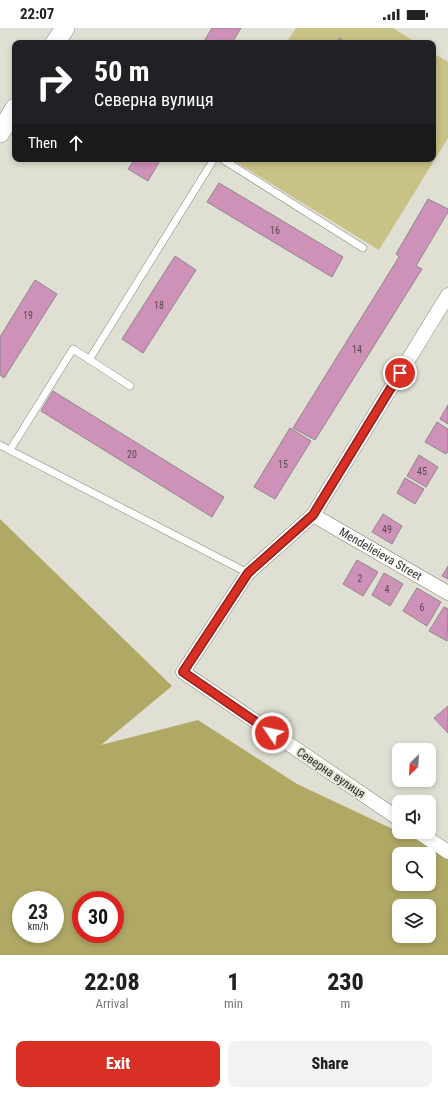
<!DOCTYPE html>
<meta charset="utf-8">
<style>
body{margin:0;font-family:"Roboto Condensed",sans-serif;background:#f2f2f2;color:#222;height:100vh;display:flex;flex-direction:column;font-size:15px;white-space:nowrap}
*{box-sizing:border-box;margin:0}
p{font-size:13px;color:#767676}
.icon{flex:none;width:22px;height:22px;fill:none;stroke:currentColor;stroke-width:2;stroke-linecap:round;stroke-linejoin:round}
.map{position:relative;height:927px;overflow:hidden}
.drawer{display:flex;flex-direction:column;background:#fff;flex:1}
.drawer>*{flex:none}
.guide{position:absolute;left:12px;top:12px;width:424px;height:122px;border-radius:8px;box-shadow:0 2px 6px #0003;background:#202124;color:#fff;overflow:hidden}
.needle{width:26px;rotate:205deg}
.tools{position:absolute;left:392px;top:715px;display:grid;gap:8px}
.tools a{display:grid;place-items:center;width:44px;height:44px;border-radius:8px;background:#fff;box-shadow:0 2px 6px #0003;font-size:20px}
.speed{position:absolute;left:12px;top:863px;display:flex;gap:8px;font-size:20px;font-weight:700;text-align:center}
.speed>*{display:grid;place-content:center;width:52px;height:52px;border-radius:50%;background:#fff;box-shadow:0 2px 6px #0003;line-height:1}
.speed small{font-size:10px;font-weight:400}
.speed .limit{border:6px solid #d22;background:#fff;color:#111}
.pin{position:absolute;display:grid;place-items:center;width:34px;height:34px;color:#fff;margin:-17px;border:2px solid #fff;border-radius:50%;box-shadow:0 1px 4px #0007}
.me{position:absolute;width:44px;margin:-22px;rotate:304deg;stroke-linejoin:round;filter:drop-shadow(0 0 3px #0008)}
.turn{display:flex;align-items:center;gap:14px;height:84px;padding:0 16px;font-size:18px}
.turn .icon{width:52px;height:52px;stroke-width:2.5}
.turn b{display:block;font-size:28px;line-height:34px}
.then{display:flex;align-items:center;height:38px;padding:0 16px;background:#0003;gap:8px;font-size:15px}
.eta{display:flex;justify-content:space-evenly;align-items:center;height:68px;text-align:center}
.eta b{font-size:24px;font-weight:800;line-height:28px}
.action{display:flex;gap:8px;margin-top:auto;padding:8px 16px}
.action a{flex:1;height:46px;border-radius:8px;background:#d93025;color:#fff;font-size:16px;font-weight:800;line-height:46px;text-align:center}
.action a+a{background:#f2f2f2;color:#222}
.status{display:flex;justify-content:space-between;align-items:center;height:28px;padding:0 20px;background:#fff;direction:ltr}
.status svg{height:11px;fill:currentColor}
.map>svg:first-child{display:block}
.green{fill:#c8c287}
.forest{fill:#b0a865;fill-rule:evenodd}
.building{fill:#ce91b7;stroke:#91878d}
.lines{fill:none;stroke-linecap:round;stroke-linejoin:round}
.service-casing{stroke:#86857a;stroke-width:8}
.minor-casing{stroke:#86857a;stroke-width:15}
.secondary-casing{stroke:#86857a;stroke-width:20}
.service{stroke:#fff;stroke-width:7}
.minor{stroke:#fff;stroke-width:14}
.secondary{stroke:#fff;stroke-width:19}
.route-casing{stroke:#8d1f18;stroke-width:10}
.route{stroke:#d93025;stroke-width:7}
.labels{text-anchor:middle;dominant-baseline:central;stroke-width:3.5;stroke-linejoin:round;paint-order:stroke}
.number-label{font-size:10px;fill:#594a50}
.street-label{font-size:12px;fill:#32322d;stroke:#e0dfd3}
</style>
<div class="status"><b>22:07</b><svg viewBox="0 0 49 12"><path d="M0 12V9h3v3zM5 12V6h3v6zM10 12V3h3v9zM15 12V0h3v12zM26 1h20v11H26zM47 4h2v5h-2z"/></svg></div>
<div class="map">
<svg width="448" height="927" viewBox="0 0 448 927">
<rect width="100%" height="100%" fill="#e0dfd3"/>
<path class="green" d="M296,0H393L417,15H286Z
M433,25L448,34V110L379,222L231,131H433Z"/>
<path class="forest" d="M0,491L172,658L101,717L198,692L297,756L448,827V927H0ZM399,826H429V856H399ZM21,872H55V906H21ZM81,872H115V906H81ZM399,878H429V908H399Z"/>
<path class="building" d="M212,0H241L232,15H203Z
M339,10L347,15H336Z
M135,131H161L148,153L128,141Z
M219,155L343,229L332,249L207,174Z
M428,171L448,181V184L416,238L422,241L315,412L293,400L399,229L396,226Z
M175,228L196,242L143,325L122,311Z
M35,252L57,266L4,350L0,347V309Z
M53,363L224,469L212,489L41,383Z
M448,377V396L440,391Z
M437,394L448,401V423L446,426L425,414Z
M290,400L311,413L275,471L254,459Z
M419,427L438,439L426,459L407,448Z
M405,450L424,461L415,476L397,465Z
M383,486L402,498L392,516L372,504Z
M357,532L378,544L363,568L343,556Z
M448,538V551L442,548Z
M384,545L403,556L390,578L372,567Z
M417,560L441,574L427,598L403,583Z
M444,579L448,581L447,613L429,603Z
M448,678V705L434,690Z"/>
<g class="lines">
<defs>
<path id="service" d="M222,131L363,220
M89,332L214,131
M0,417L248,545
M10,422L73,321L130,358"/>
<g id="minor">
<path id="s1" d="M313,487L448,565"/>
<path d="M399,791L183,644L248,545L313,487L448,267"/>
<path d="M418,804L448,824"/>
</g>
<path id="secondary" d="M55,15L65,0
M0,105L15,80"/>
</defs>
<use href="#service" class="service-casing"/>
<use href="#minor" class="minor-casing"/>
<use href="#secondary" class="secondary-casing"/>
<use href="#service" class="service"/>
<use href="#minor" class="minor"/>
<use href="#secondary" class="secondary"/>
</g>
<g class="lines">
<defs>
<path id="route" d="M272,705L183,644L248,545L313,487L400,345"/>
</defs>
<use href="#route" class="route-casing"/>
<use href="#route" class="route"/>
</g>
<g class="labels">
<g class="number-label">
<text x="275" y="202">16</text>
<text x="159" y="277">18</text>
<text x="28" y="287">19</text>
<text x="357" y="321">14</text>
<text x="132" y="426">20</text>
<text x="283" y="436">15</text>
<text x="422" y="443">45</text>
<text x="387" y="501">49</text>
<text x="360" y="550">2</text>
<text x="387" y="561">4</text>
<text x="422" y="579">6</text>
</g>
<g class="street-label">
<text stroke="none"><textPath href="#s1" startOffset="78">Mendelieieva Street</textPath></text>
<text transform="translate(331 745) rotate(34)">Северна вулиця</text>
</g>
</g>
</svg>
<div class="tools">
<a><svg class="needle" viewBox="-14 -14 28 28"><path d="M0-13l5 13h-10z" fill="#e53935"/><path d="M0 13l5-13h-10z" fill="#767676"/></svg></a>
<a><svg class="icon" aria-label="sound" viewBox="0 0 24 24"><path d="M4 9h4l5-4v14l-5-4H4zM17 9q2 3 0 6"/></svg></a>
<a><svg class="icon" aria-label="search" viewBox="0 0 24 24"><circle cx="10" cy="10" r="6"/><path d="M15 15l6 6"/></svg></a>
<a><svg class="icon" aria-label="layers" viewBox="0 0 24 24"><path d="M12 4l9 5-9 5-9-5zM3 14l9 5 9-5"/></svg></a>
</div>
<div class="speed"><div>23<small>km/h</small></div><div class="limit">30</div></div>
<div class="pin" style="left:400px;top:345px;background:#d93025"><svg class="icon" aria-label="arrive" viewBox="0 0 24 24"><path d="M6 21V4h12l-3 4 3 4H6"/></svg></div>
<svg class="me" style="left:272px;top:705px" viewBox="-20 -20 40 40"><circle r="17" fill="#d93025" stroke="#fff" stroke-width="3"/><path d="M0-11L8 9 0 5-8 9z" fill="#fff"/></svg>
<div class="guide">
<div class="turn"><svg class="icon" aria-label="right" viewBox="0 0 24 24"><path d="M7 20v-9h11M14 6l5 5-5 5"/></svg><div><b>50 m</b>Северна вулиця</div></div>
<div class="then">Then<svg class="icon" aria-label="ahead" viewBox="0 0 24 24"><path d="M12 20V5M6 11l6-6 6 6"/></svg></div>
</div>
</div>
<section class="drawer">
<div class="eta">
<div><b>22:08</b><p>Arrival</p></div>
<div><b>1</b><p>min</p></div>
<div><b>230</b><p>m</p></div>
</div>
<div class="action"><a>Exit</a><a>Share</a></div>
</section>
